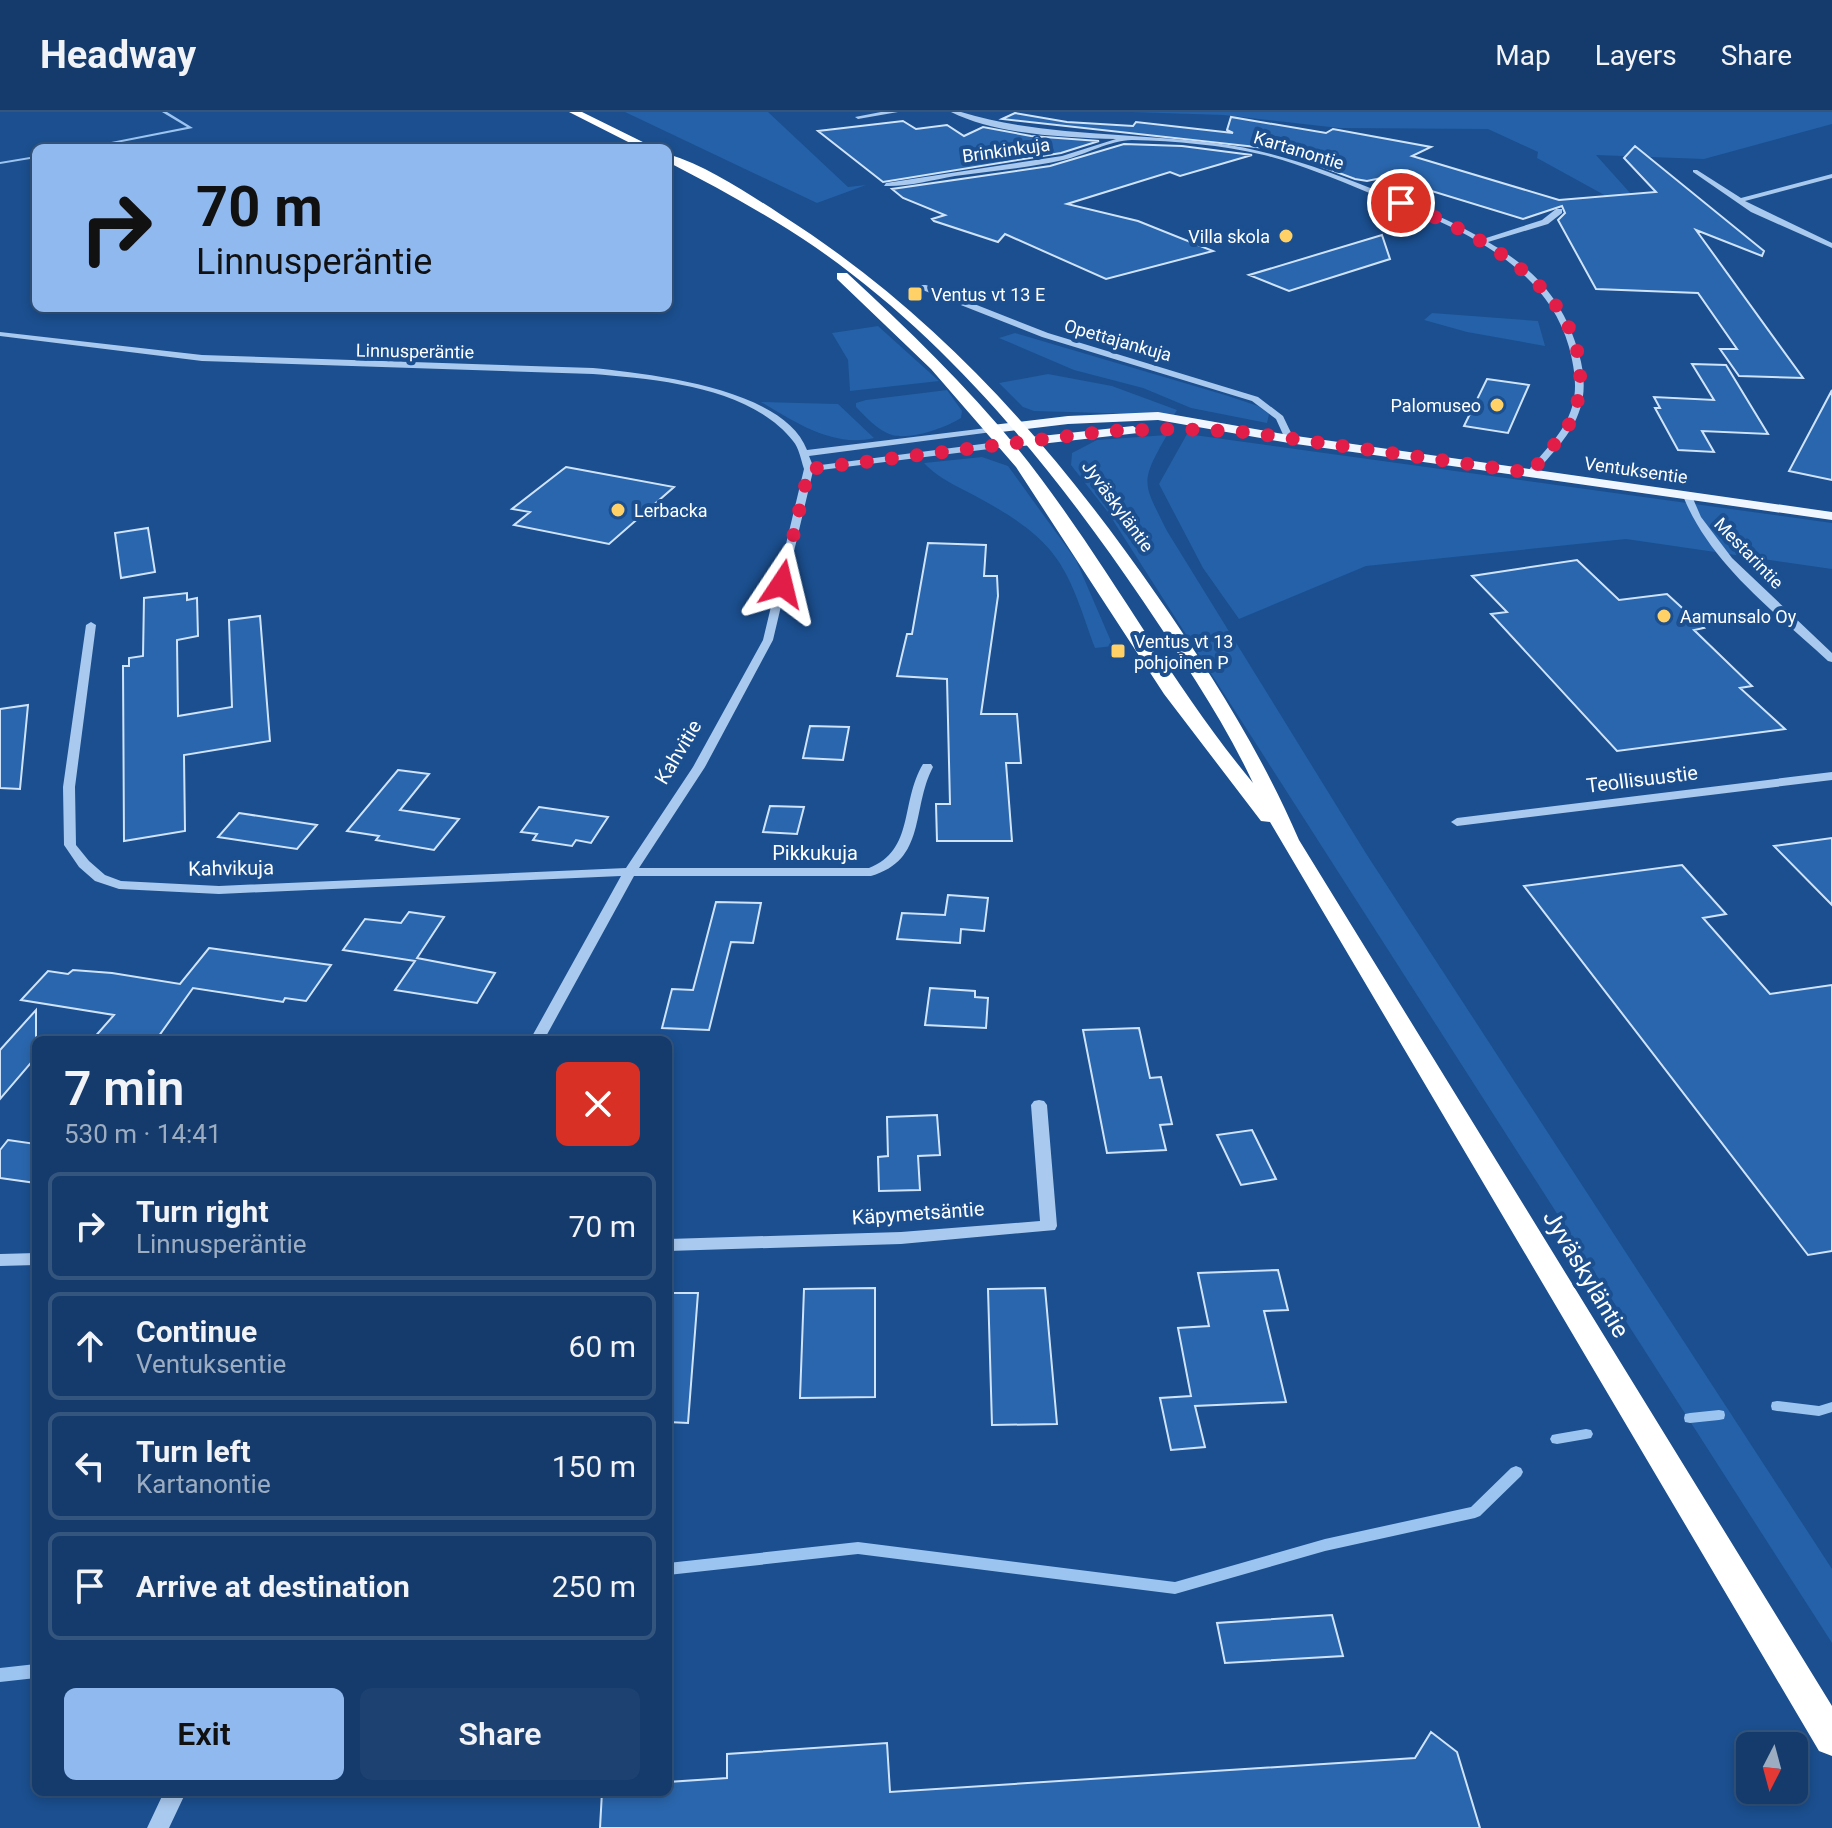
<!DOCTYPE html>
<meta charset="utf-8">
<style>
body{margin:0;font-family:Roboto,sans-serif;background:#1d4271;color:#f1f3f6;height:100vh;display:flex;flex-direction:column;font-size:30px;white-space:nowrap}
*{box-sizing:border-box;margin:0}
p{font-size:26px;color:#9dadc1}
.icon{flex:none;width:44px;height:44px;fill:none;stroke:currentColor;stroke-width:2;stroke-linecap:round;stroke-linejoin:round}
.map{position:relative;flex:1;overflow:hidden}
.drawer{position:absolute;left:32px;top:924px;width:640px;height:760px;display:flex;flex-direction:column;background:#143b6b;border-radius:12px;box-shadow:0 4px 12px #0003,0 0 0 2px #33557e}
.drawer>*{flex:none}
.top-card{position:absolute;left:32px;top:32px;width:640px;height:168px;border-radius:12px;box-shadow:0 4px 12px #0003,0 0 0 2px #33557e;background:#90b9f0;color:#111;overflow:hidden}
.needle{width:52px;rotate:186deg}
.controls{position:absolute;left:1736px;top:1620px;display:grid;gap:16px}
.controls a{display:grid;place-items:center;width:72px;height:72px;border-radius:12px;background:#143b6b;box-shadow:0 4px 12px #0003,0 0 0 2px #33557e;font-size:40px}
.pin{position:absolute;display:grid;place-items:center;width:68px;height:68px;color:#fff;margin:-34px;border:4px solid #fff;border-radius:50%;box-shadow:0 2px 8px #0007}
.me{position:absolute;width:88px;margin:-44px;rotate:10deg;stroke-linejoin:round;filter:drop-shadow(0 0 6px #0008)}
.turn{display:flex;align-items:center;gap:28px;height:168px;padding:0 32px;font-size:36px}
.turn .icon{width:104px;height:104px;stroke-width:2.5}
.turn b{display:block;font-size:56px;line-height:68px}
.round{display:grid;place-items:center;flex:none;width:84px;height:84px;border-radius:12px;background:#1d4271}
.overview{display:flex;align-items:center;justify-content:space-between;height:136px;padding:0 32px}
h1{font-size:48px;font-weight:600;line-height:60px}
.cta{display:flex;gap:16px;margin-top:auto;padding:16px 32px}
.cta a{flex:1;height:92px;border-radius:12px;background:#90b9f0;color:#111;font-size:32px;font-weight:600;line-height:92px;text-align:center}
.cta a+a{background:#1d4271;color:#f1f3f6}
ul{padding:0;list-style:none}
li{display:flex;align-items:center;gap:24px;height:108px;margin:0 16px 12px;padding:0 16px;border:4px solid #33557e;border-radius:12px}
li div{flex:1}
li b{display:block;font-size:30px}
li em{font-style:normal}
header{display:flex;align-items:center;gap:48px;box-sizing:border-box;height:112px;padding:0 40px;background:#143b6b;border-bottom:2px solid #33557e}
header strong{font-size:38px}
nav{display:flex;gap:44px;margin-inline-start:auto;font-size:28px}
.map>svg:first-child{display:block}
.green{fill:#2461a8}
.lines{fill:none;stroke-linecap:round;stroke-linejoin:round}
.stream{fill:#9cc4f0;fill-rule:evenodd}
.building{fill:#2a66ad;stroke:#cfe3fa;stroke-width:2}
.minor{fill:#a9c9ee;fill-rule:evenodd}
.major{fill:#f0f6ff;fill-rule:evenodd}
.highway{fill:#fff;fill-rule:evenodd}
.route{stroke:#e11d48;stroke-width:14;stroke-dasharray:0 25.2}
.poi-dot{fill:#ffd166;stroke:#1b4f8f;stroke-width:3}
.labels{text-anchor:middle;dominant-baseline:central;stroke-width:8;stroke-linejoin:round;paint-order:stroke}
.far-street-label{font-size:18px;fill:#fff;stroke:#1b4f8f}
.far-poi-label{font-size:18px;fill:#fff;stroke:#1b4f8f;text-anchor:start}
.street-label{font-size:20px;fill:#fff;stroke:#1b4f8f}
.near-street-label{font-size:24px;fill:#fff;stroke:#1b4f8f}
</style>
<header>
<strong>Headway</strong>
<nav><a>Map</a><a>Layers</a><a>Share</a></nav>
</header>
<div class="map">
<svg width="1832" height="1716" viewBox="0 0 1832 1716">
<rect width="100%" height="100%" fill="#1b4f8f"/>
<path class="green" d="M625,0H768L848,75L866,73L817,91Z
M1131,0H1832V12L1704,47L1596,43L1640,92L1617,90L1537,46L1538,40L1488,17L1339,16L1224,3Z
M1432,201L1538,209L1545,234L1467,220L1424,208Z
M878,214L939,269L850,279L848,248L832,221Z
M1015,221L1225,283L1258,294L1269,302L1267,311L1191,296L1143,276L1074,258L999,226Z
M1048,262L1112,274L1177,298L1174,303L1034,299L1023,295L999,271Z
M947,278L962,299L961,306C945,316 911,328 892,323C878,319 866,305 856,295V291L866,288Z
M761,290L838,292L874,326C833,336 795,310 761,290Z
M1187,322L1832,411V457L1626,427L1366,454L1239,507L1203,456L1159,372Z
M1167,323C1139,372 1143,370 1167,419L1367,743L1832,1457V1531L1107,399L1071,353L1072,341L1097,328Z
M982,345L1008,354L1076,448L1113,534L1095,536C1068,460 1063,433 988,391C968,379 939,368 924,351Z"/>
<g class="lines">
<path class="stream" d="M162,0H167L193,16L91,36H81L187,15Z
M36,44V46L0,52V50Z
M1777,1289L1819,1294L1832,1290V1300L1819,1304L1777,1299L1772,1298L1771,1294L1772,1290Z
M1719,1298L1724,1299L1725,1303L1724,1307L1719,1308L1690,1311L1685,1310L1684,1306L1685,1302L1690,1301Z
M1586,1317L1591,1318L1593,1322L1591,1326L1586,1327L1557,1332L1552,1331L1550,1327L1552,1323L1557,1322Z
M1516,1354L1521,1356L1523,1360L1521,1364L1480,1404L1475,1406L1325,1439L1175,1482L858,1442L668,1463V1451L858,1430L1175,1470L1325,1427L1471,1395L1511,1356Z
M36,1552V1566L0,1570V1556Z"/>
</g>
<path class="building" d="M1015,1L1067,10L1133,14L1136,10L1233,21L1227,18L1231,5L1326,21L1333,17L1431,35L1412,44L1559,88L1656,80L1624,46L1635,34L1764,139L1762,144L1696,118L1803,266L1739,264L1720,237H1737L1698,181L1596,177L1558,108L1565,101L1562,94L1523,107L1386,65L1367,69L1355,67L1275,37L1002,7Z
M903,9L916,17L947,13L964,24L983,15L1031,24L1099,29L1061,41L883,70L818,19Z
M1124,32L1182,34L1252,43L1180,64L1170,60L1067,92L1138,109L1213,139L1106,167L1005,122L998,130L934,109L932,107L945,103L903,86L892,77L1050,54Z
M1382,123L1390,147L1289,179L1249,163Z
M1692,252L1726,253L1768,322L1702,319L1714,340L1678,338L1655,296H1660L1654,285L1714,288Z
M1487,267L1529,273L1508,321L1464,314Z
M1832,278V368L1789,359Z
M566,355L674,375L609,432L514,413L530,400L512,397Z
M148,416L155,460L121,466L115,421Z
M928,431L986,433L984,464H997L998,484L981,602H1017L1021,651H1006L1012,729H937L936,692H950L947,567L897,564L907,522H912Z
M1577,448L1619,488L1667,482L1704,516L1694,518L1752,574L1740,576L1785,617L1617,639L1491,502L1507,500L1472,464Z
M187,481V488L197,486L198,524L177,528L178,604L232,595L229,508L260,504L270,629L184,643L185,719L124,729L123,554H129V546L143,544L144,486Z
M28,593L20,677L0,676V597Z
M810,614L849,615L843,648L803,646Z
M398,658L429,662L400,698L459,707L434,738L376,728L379,724L347,719Z
M770,694L804,695L797,722L763,720Z
M539,695L608,705L591,731L576,728L572,734L533,728L537,722L521,720Z
M239,701L317,713L297,737L218,725Z
M1832,726V793L1774,734Z
M1682,753L1726,802L1703,806L1770,882L1832,873V1139L1808,1143L1524,774Z
M948,783L988,786L984,819L961,817L960,831L897,827L902,801L945,803Z
M716,790L761,791L753,831L731,830L709,918L662,916L672,877L693,878Z
M409,800L444,805L417,846L495,861L477,891L395,878L415,849L343,838L365,807L401,811Z
M209,836L331,853L306,889L285,886L283,890L193,876L156,928H92L114,903L21,888L48,859L68,862L73,858L112,861L180,872Z
M930,876L975,879V885L988,886L986,916L925,913Z
M36,898V945L0,987V938Z
M1139,916L1150,966L1161,965L1172,1012L1160,1013L1166,1038L1107,1041L1083,918Z
M937,1003L940,1043L918,1044L920,1078L879,1079L878,1045L888,1044L887,1005Z
M1252,1018L1276,1067L1241,1073L1217,1023Z
M8,1028L36,1032V1071L0,1066V1038Z
M1278,1158L1288,1198L1264,1199L1286,1290L1195,1294L1205,1335L1171,1338L1160,1286L1191,1284L1178,1216L1209,1214L1198,1161Z
M875,1176V1285L800,1286L804,1177Z
M1045,1176L1057,1312L992,1313L988,1177Z
M668,1181H698L688,1311L668,1310Z
M1332,1503L1343,1544L1225,1551L1217,1511Z
M1431,1620L1457,1640L1480,1716H600L602,1680H668V1670L727,1666V1642L887,1631L890,1680L1415,1646Z"/>
<g class="lines">
<path class="minor" d="M881,0H898L858,7L855,5Z
M951,0H961C1044,25 1129,20 1214,31C1273,38 1328,59 1383,81C1417,95 1451,108 1483,127L1542,108L1556,97H1562V101L1548,112L1488,130C1535,157 1564,189 1579,242C1584,259 1586,280 1580,297C1572,323 1551,342 1534,363H1528V359C1544,339 1565,320 1572,295C1578,276 1574,254 1569,235C1544,146 1445,110 1367,80C1333,66 1299,52 1264,43C1221,33 1176,29 1132,28C1110,28 1085,43 1063,48C1028,56 991,59 955,64C932,68 907,75 884,74L886,71L1062,44L1116,27C1065,25 997,23 951,0Z
M1693,58H1697L1741,86L1832,62V66L1745,89L1832,131V136L1751,100L1693,60Z
M920,173H926L1048,221L1258,285L1283,304L1294,327L1286,329L1276,307L1252,289L1042,225L920,177Z
M0,220L202,243L593,256C650,262 784,276 807,338L995,315V319L992,320L809,344L813,354L1005,329L1010,332L1005,335L813,359L773,528L705,655L639,756H869C915,738 900,690 923,652H931L933,655C911,697 927,748 871,764H634L544,928H530L621,764L219,782L119,777L95,769L79,755L64,733L63,675L86,513L91,510L96,513L75,675L76,733L89,749L105,763L121,769L219,774L626,756L693,655L763,528L804,357C801,348 799,336 793,329C751,275 656,267 593,262L202,249L0,224Z
M1685,382H1691L1701,405L1732,446L1832,541V550L1828,549C1775,500 1711,453 1683,384Z
M1832,660V668L1457,714L1451,710L1457,706Z
M1039,988L1044,989L1047,993L1057,1114L1055,1118L901,1132L668,1139V1127L901,1120L1040,1109L1031,993L1034,989Z
M36,1141V1153L0,1154V1142Z
M164,1680H186L169,1716H147Z"/>
<path class="major" d="M1158,300L1289,323L1832,400V408L1289,331L1158,308L1068,312L992,321L986,317L992,313L1068,304Z
M1133,314L1139,318L1138,321L1005,336L998,332L1005,328Z"/>
<path class="highway" d="M569,0H582L655,36H640Z
M668,42C707,54 746,80 780,102C935,200 1052,332 1156,482C1211,561 1261,640 1299,728L1832,1594V1644L1819,1639L1270,710L1261,709L1164,582L1016,355L931,257L837,167V161H847C916,225 985,291 1042,368C1116,467 1173,574 1253,671C1223,607 1182,547 1143,489C1052,355 949,228 815,135C768,103 718,76 668,50Z"/>
</g>
<g class="lines">
<path class="route" d="M782,472L809,357L1109,319L1178,317L1245,320L1531,361C1545,341 1570,320 1576,296C1604,188 1484,123 1401,91"/>
</g>
<g class="poi-dot">
<circle cx="1286" cy="124" r="8"/>
<rect x="907" y="174" width="16" height="16" rx="4"/>
<circle cx="1497" cy="293" r="8"/>
<circle cx="618" cy="398" r="8"/>
<circle cx="1664" cy="504" r="8"/>
<rect x="1110" y="531" width="16" height="16" rx="4"/>
</g>
<g class="labels">
<g class="far-street-label">
<text transform="translate(1006 38) rotate(-8)">Brinkinkuja</text>
<text transform="translate(1299 38) rotate(17)">Kartanontie</text>
<text transform="translate(1118 228) rotate(16)">Opettajankuja</text>
<text transform="translate(415 239) rotate(1)">Linnusperäntie</text>
<text transform="translate(1636 358) rotate(8)">Ventuksentie</text>
<text transform="translate(1118 394) rotate(54)">Jyväskyläntie</text>
<text transform="translate(1749 441) rotate(46)">Mestarintie</text>
</g>
<g class="far-poi-label">
<text x="1270" y="124" text-anchor="end">Villa skola</text>
<text x="931" y="182">Ventus vt 13 E</text>
<text x="1481" y="293" text-anchor="end">Palomuseo</text>
<text x="634" y="398">Lerbacka</text>
<text x="1680" y="504">Aamunsalo Oy</text>
<text x="1134" y="529">Ventus vt 13<tspan x="1134" dy="21">pohjoinen P</tspan></text>
</g>
<g class="street-label">
<text transform="translate(678 640) rotate(-59)">Kahvitie</text>
<text transform="translate(1642 667) rotate(-7)">Teollisuustie</text>
<text x="815" y="741">Pikkukuja</text>
<text transform="translate(231 756) rotate(-1)">Kahvikuja</text>
<text transform="translate(918 1101) rotate(-4)">Käpymetsäntie</text>
</g>
<g class="near-street-label">
<text transform="translate(1586 1162) rotate(59)">Jyväskyläntie</text>
</g>
</g>
</svg>
<div class="controls">
<a><svg class="needle" viewBox="-14 -14 28 28"><path d="M0-13l5 13h-10z" fill="#e53935"/><path d="M0 13l5-13h-10z" fill="#9dadc1"/></svg></a>
</div>
<div class="pin" style="left:1401px;top:91px;background:#d93025"><svg class="icon" aria-label="arrive" viewBox="0 0 24 24"><path d="M6 21V4h12l-3 4 3 4H6"/></svg></div>
<svg class="me" style="left:782px;top:472px" viewBox="-20 -20 40 40"><path d="M0-17L14 15 0 8-14 15z" fill="#e11d48" stroke="#fff" stroke-width="4"/></svg>
<div class="top-card">
<div class="turn"><svg class="icon" aria-label="right" viewBox="0 0 24 24"><path d="M7 20v-9h11M14 6l5 5-5 5"/></svg><div><b>70 m</b>Linnusperäntie</div></div>
</div>
<section class="drawer">
<div class="overview"><div><h1>7 min</h1><p>530 m · 14:41</p></div><a class="round" style="background:#d93025;color:#fff"><svg class="icon" aria-label="close" viewBox="0 0 24 24"><path d="M6 6l12 12M18 6L6 18"/></svg></a></div>
<ul>
<li><svg class="icon" aria-label="right" viewBox="0 0 24 24"><path d="M7 20v-9h11M14 6l5 5-5 5"/></svg><div><b>Turn right</b><p>Linnusperäntie</p></div><em>70 m</em></li>
<li><svg class="icon" aria-label="ahead" viewBox="0 0 24 24"><path d="M12 20V5M6 11l6-6 6 6"/></svg><div><b>Continue</b><p>Ventuksentie</p></div><em>60 m</em></li>
<li><svg class="icon" aria-label="left" viewBox="0 0 24 24"><path d="M17 20v-9H6M10 6l-5 5 5 5"/></svg><div><b>Turn left</b><p>Kartanontie</p></div><em>150 m</em></li>
<li><svg class="icon" aria-label="arrive" viewBox="0 0 24 24"><path d="M6 21V4h12l-3 4 3 4H6"/></svg><div><b>Arrive at destination</b></div><em>250 m</em></li>
</ul>
<div class="cta"><a>Exit</a><a>Share</a></div>
</section>
</div>
